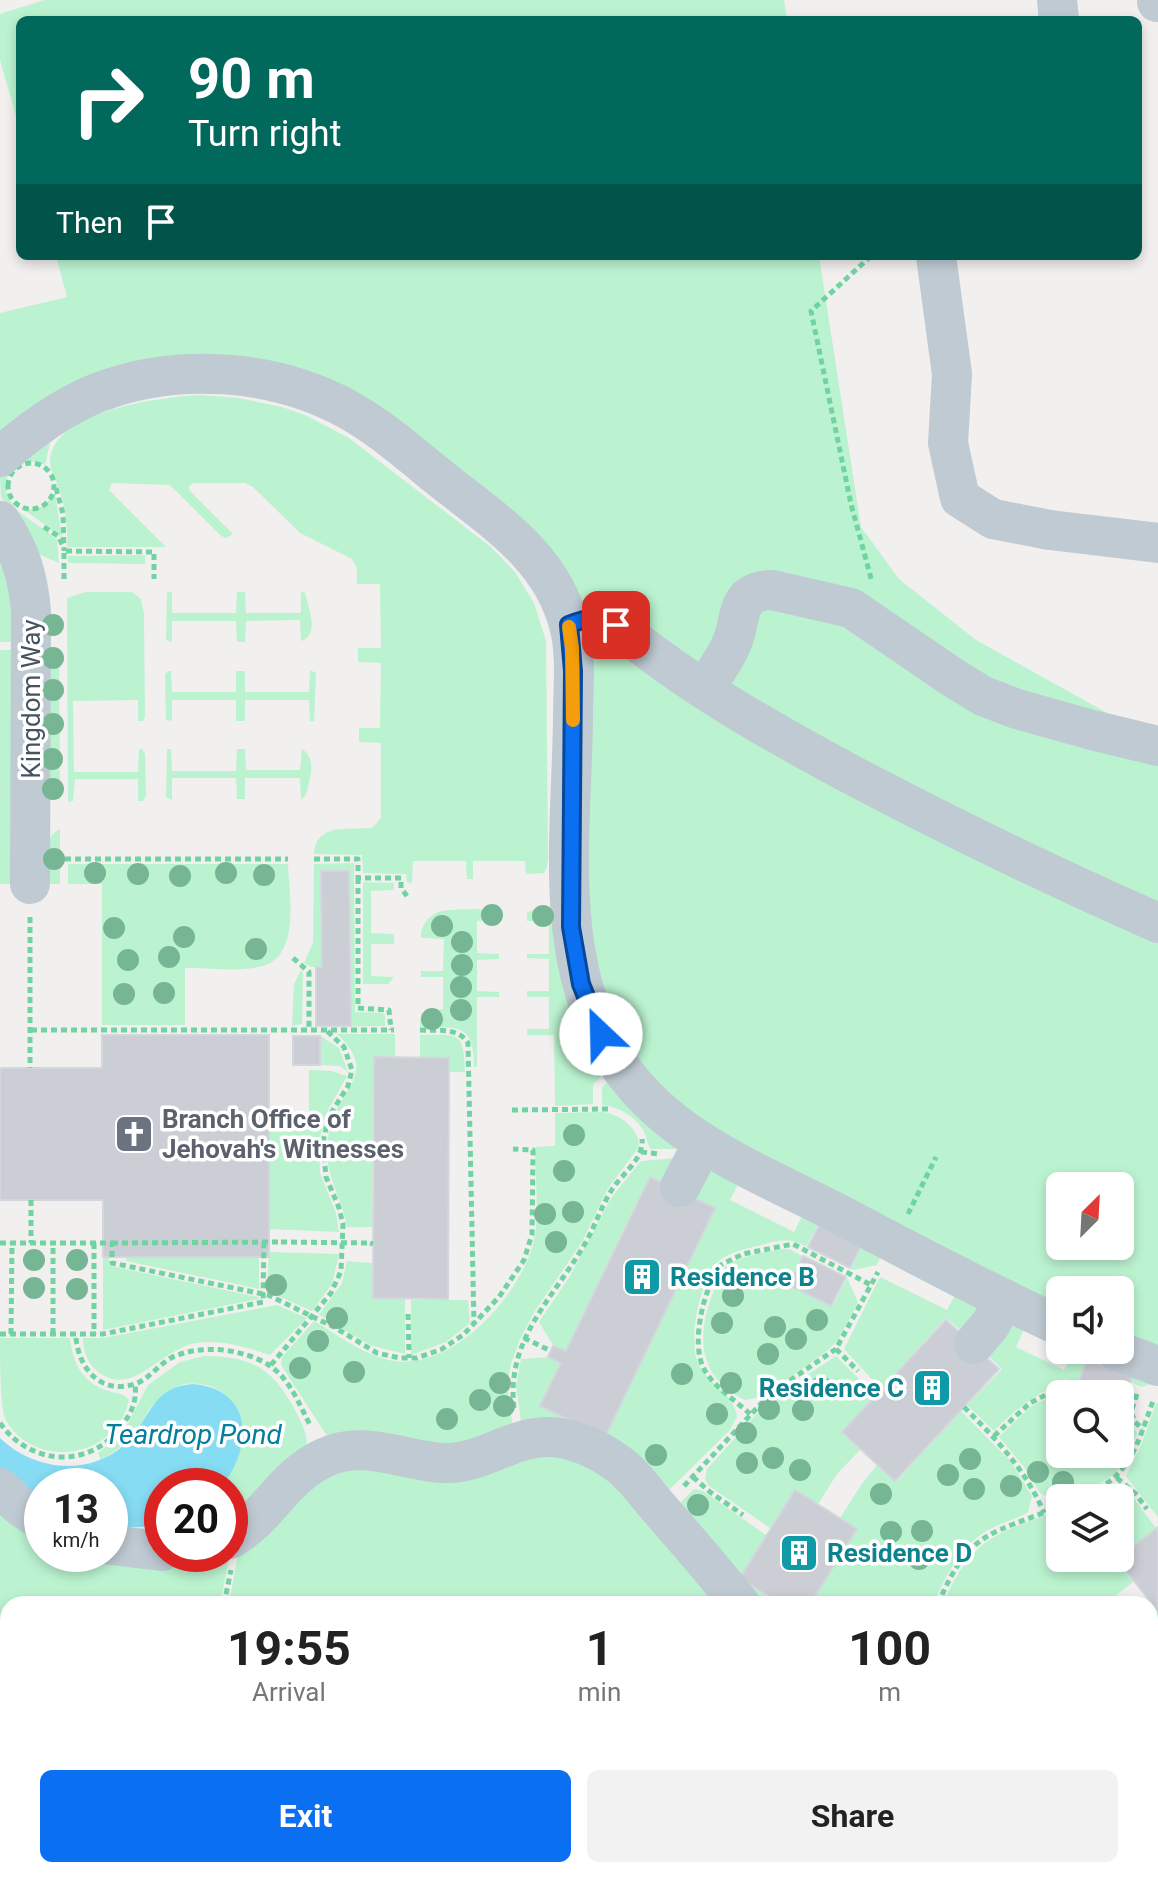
<!DOCTYPE html>
<style>
body{margin:0;font-family:Roboto,sans-serif;background:#f2f2f2;color:#222;height:100vh;display:flex;flex-direction:column;font-size:30px;white-space:nowrap}
*{box-sizing:border-box;margin:0}
p{font-size:26px;color:#767676}
.icon{flex:none;width:44px;height:44px;fill:none;stroke:currentColor;stroke-width:2;stroke-linecap:round;stroke-linejoin:round}
.map{position:relative;flex:1;overflow:hidden}
.sheet{position:absolute;left:0px;top:1596px;width:1158px;height:282px;display:flex;flex-direction:column;background:#fff;border-radius:24px 24px 0 0;box-shadow:0 4px 12px #0003}
.sheet>*{flex:none}
.guide{position:absolute;left:16px;top:16px;width:1126px;height:244px;border-radius:12px;box-shadow:0 4px 12px #0003;background:#00695c;color:#fff;overflow:hidden}
.needle{width:52px;rotate:24deg}
.buttons{position:absolute;left:1046px;top:1172px;display:grid;gap:16px}
.buttons a{display:grid;place-items:center;width:88px;height:88px;border-radius:12px;background:#fff;box-shadow:0 4px 12px #0003;font-size:40px}
.speed{position:absolute;left:24px;top:1468px;display:flex;gap:16px;font-size:40px;font-weight:700;text-align:center}
.speed>*{display:grid;place-content:center;width:104px;height:104px;border-radius:50%;background:#fff;box-shadow:0 4px 12px #0003;line-height:1}
.speed small{font-size:20px;font-weight:400}
.speed .limit{border:12px solid #d22;background:#fff;color:#111}
.pin{position:absolute;display:grid;place-items:center;width:68px;height:68px;color:#fff;margin:-34px;border-radius:16px;box-shadow:0 4px 12px #0006}
.me{position:absolute;width:88px;margin:-44px;rotate:336deg;stroke-linejoin:round;filter:drop-shadow(0 0 6px #0008)}
.turn{display:flex;align-items:center;gap:28px;height:168px;padding:0 40px;font-size:36px}
.turn .icon{width:104px;height:104px;stroke-width:2.5}
.turn b{display:block;font-size:56px;line-height:68px}
.then{display:flex;align-items:center;height:76px;padding:0 40px;background:#0003;gap:16px;font-size:30px}
.eta{display:flex;justify-content:space-evenly;align-items:center;height:136px;text-align:center}
.eta b{font-size:48px;font-weight:700;line-height:56px}
.button{display:flex;gap:16px;margin-top:auto;padding:16px 40px}
.button a{flex:1;height:92px;border-radius:12px;background:#0b6ff1;color:#fff;font-size:32px;font-weight:700;line-height:92px;text-align:center}
.button a+a{background:#f2f2f2;color:#222}
.map>svg:first-child{display:block}
.green{fill:#bbf3d0;fill-rule:evenodd}
.water{fill:#85dcf3}
.building{fill:#cbced5;stroke:#d3d6dc;stroke-width:2}
.lines{fill:none;stroke-linecap:round;stroke-linejoin:round}
.path{stroke:#70d4a2;stroke-width:5;stroke-dasharray:6 4;stroke-linecap:butt}
.minor{stroke:#bfcad3;stroke-width:40}
.path-bridge{stroke:#70d4a2;stroke-width:5;stroke-dasharray:6 4;stroke-linecap:butt}
.tree{fill:#76b695}
.route-casing{stroke:#07489d;stroke-width:20}
.route{stroke:#0b6ff1;stroke-width:14}
.slow{stroke:#f59e0b;stroke-width:14}
.labels{text-anchor:middle;dominant-baseline:central;stroke-width:7;stroke-linejoin:round;paint-order:stroke}
.street-label{font-size:26px;fill:#46535f;stroke:#fff}
.worship-label{font-size:26px;font-weight:bold;fill:#5b616d;stroke:#fff;text-anchor:start}
.culture-label{font-size:26px;font-weight:bold;fill:#0d838f;stroke:#fff;text-anchor:start}
.water-label{font-size:28px;font-style:italic;fill:#037e9e;stroke:#fff}
</style>
<div class="map">
<svg width="1158" height="1877" viewBox="0 0 1158 1877">
<rect width="100%" height="100%" fill="#f2efef"/>
<path class="green" d="M44,0H784L787,20H20V130L0,60V14Z
M56,256H819L861,527L899,579L976,640L1111,715H1057L781,587L704,680L591,612L547,556L246,365L0,439V313L67,297Z
M200,395L239,398L282,407L305,415L349,438L491,547L515,572L534,603L546,641L548,857L547,867L544,873L526,874L525,861H473V879H467L466,861H413L412,883L407,882L406,874L363,873L362,855L314,854C316,822 349,830 372,828L381,818V743L359,742V728H380L381,663L358,662V648H381L380,584H357V568L352,559L300,533L253,487L245,483H193L189,486V490L233,534L226,538L221,536L170,485L112,483L109,490L166,547H67C68,529 65,509 60,491C57,481 50,472 50,462C51,410 163,397 200,395Z
M51,439L45,465C25,454 0,471 7,494C16,518 42,524 57,540L59,563L38,554L1,497L0,476Z
M55,493L62,538L25,510L43,507Z
M0,551L11,579L15,642H0Z
M145,555V564L68,563V556Z
M301,591L305,593C309,609 320,635 301,641L300,620L246,621L245,642H237L236,621H172V642L166,640L167,592H172V613H236L237,592H245L246,613H301Z
M85,592H132L141,599L144,614L145,717L143,721H138V700L73,701L74,772H138L139,749H142L145,754L146,795L143,801H138V779H75L73,801L68,802L67,598Z
M744,609L847,611L931,673L1158,751V916L712,687Z
M591,625L1158,931V1352L1120,1338V1290H1060V1313L723,1140L639,1078L585,952ZM1060,1186H1120V1246H1060Z
M59,649L60,800L48,793L46,650Z
M0,650H15L14,884H0Z
M310,670L316,673L314,721H310L309,700H245V721H236V700H172V721L166,720L165,674L168,671H171L172,692H236V671H245V692H309Z
M167,749H171L172,771H236L237,749H245L246,770H300L302,749C318,759 309,780 306,795L301,800L300,778H245V799H237L236,778H172V800L166,797Z
M60,829V884H46C46,864 40,839 60,829Z
M354,863L355,1012L382,1013L385,1015V1026L315,1027L350,1025L349,871L322,872V967H311L304,963L313,943L314,864Z
M68,864H288C289,894 301,956 262,966C238,973 209,967 185,968V1025H102V884H68Z
M363,882L394,883V890L371,891V933L394,934V944H371V976L394,977L388,984H363Z
M536,908L547,911L553,919L605,1072L593,1085V1104L555,1106L554,1035H527V1029H549V997H527V991H549V959L527,958V954H549V921H527V913Z
M448,910C465,910 490,904 500,920L477,921V953L499,954V959L477,960V991L499,992V997H477V1067H474C474,1023 458,1027 420,1027L421,1013L443,1009V977H421V971H443L444,939L421,938C421,921 432,912 448,910Z
M301,970L303,974L302,1024L292,1026L294,984Z
M337,1034H395V1057L373,1058L372,1227H347C343,1201 328,1181 327,1154C327,1139 329,1125 336,1111C353,1079 371,1066 337,1034Z
M420,1035C458,1035 464,1030 465,1072H450L449,1057H420Z
M321,1036L339,1048L348,1072L340,1066L321,1065Z
M309,1070L332,1071L347,1076L327,1112L319,1141L320,1173L336,1213L339,1232L269,1229V1120H309Z
M610,1078L669,1138L675,1149H651C646,1142 647,1137 643,1130C634,1115 618,1107 602,1105V1088Z
M604,1112C622,1116 639,1128 639,1147L608,1188L582,1242L535,1311L520,1339L511,1364L507,1386L513,1429L472,1452L330,1437L325,1433L281,1365L282,1357L314,1321C337,1334 359,1352 385,1359C447,1377 517,1300 533,1245C540,1220 535,1174 535,1147L555,1146V1113Z
M677,1158L673,1187L649,1177L565,1351L553,1345L539,1322L570,1276L611,1198L641,1161Z
M713,1171L741,1178L730,1200L794,1232L805,1211L883,1251L877,1265L853,1270L851,1269L862,1245L818,1224L806,1247C792,1238 781,1240 765,1244C751,1248 729,1251 718,1262C700,1280 690,1333 696,1357C702,1383 735,1392 737,1417L729,1431L669,1490L521,1421L516,1386L521,1359L548,1357L560,1363L540,1406L605,1438L715,1209L689,1195L706,1174Z
M781,1249H789L802,1256L788,1285L832,1307L847,1278L858,1302L838,1340L827,1351L762,1397L745,1400C698,1379 696,1335 713,1293C716,1285 716,1276 722,1270C734,1256 764,1253 781,1249Z
M269,1252L339,1254L332,1284L312,1311L267,1291Z
M103,1257H109V1264L111,1266L258,1297L259,1299L103,1330Z
M127,1257H259V1289L126,1261Z
M347,1261L372,1263L373,1299H405V1354L370,1345L319,1315L342,1283Z
M880,1277L947,1310L958,1289L978,1306L966,1335L946,1318L881,1389L844,1349Z
M411,1300H468L470,1323L446,1342L411,1355Z
M277,1305L307,1318L270,1355C248,1348 221,1339 197,1343C160,1348 133,1400 97,1371C87,1363 83,1351 83,1338H103Z
M1011,1324L1026,1325L1016,1347L1064,1370L1075,1350H1078L1156,1379L1154,1383L1142,1387L1131,1382L1132,1376L1087,1360L1078,1384L1066,1379C1036,1395 1017,1407 994,1431L967,1405L1002,1369L984,1352Z
M0,1338H70C73,1365 84,1385 112,1392C120,1394 123,1393 129,1400C117,1458 35,1472 5,1419C0,1401 0,1360 0,1338Z
M204,1356C251,1356 273,1368 295,1410C301,1422 307,1432 307,1445L230,1532V1486H222C245,1457 257,1404 212,1387C203,1384 190,1382 181,1385C173,1388 157,1400 151,1407C146,1413 144,1422 139,1428C129,1442 116,1451 101,1460L98,1453L123,1433L148,1385L180,1362Z
M836,1356L875,1395L842,1432L860,1450L837,1474L818,1504L795,1490L770,1528L709,1486L705,1479L707,1469L770,1399Z
M1064,1389L1075,1393L1060,1394V1454H1120L1121,1409L1137,1433C1124,1469 1112,1481 1078,1494C1069,1498 1061,1498 1056,1501L1040,1493L1024,1467L999,1437L1030,1407Z
M1156,1403L1158,1404V1517L1126,1476L1142,1443Z
M961,1411L1011,1462L1032,1496L1028,1512C1017,1519 1003,1522 992,1528C963,1542 945,1575 934,1604H811L857,1529L840,1518L861,1485L877,1465L896,1482Z
M582,1450L729,1604H229L238,1553L310,1473Z
M1115,1487L1129,1492L1156,1528L1120,1557V1498H1091Z
M694,1489L703,1491L766,1535L740,1578L781,1604H751L680,1503Z
M0,1498L42,1528V1554H110L163,1558L230,1554L220,1604H8V1753L0,1752Z
M1060,1510V1558H1119L1116,1561L1133,1582L1105,1604H943C972,1537 995,1534 1060,1510Z
M1149,1601L1158,1613V1684L1150,1686V1604H1145Z
M1158,1747V1877H1023L1035,1870H1150V1755Z
M0,1760H8V1870H1005L999,1877H0Z"/>
<path class="water" d="M193,1384C254,1389 253,1447 222,1486H162V1523L141,1527L110,1528V1486H42V1507L0,1470V1438C33,1470 87,1477 123,1446C152,1421 148,1388 193,1384Z"/>
<path class="building" d="M321,871H349L351,1026H316V967H322Z
M102,1035H269V1257H103V1200H0V1068H102Z
M293,1036H320V1065H293Z
M374,1057L449,1058L448,1299L373,1298Z
M650,1177L715,1208L605,1437L540,1406L561,1363L548,1357L553,1346L566,1351Z
M819,1225L861,1246L850,1268L808,1247Z
M803,1256L846,1277L831,1306L789,1285Z
M946,1320L999,1369L895,1481L842,1432Z
M1087,1360L1132,1376L1124,1400L1120,1398V1394H1108L1079,1383Z
M795,1490L857,1529L810,1604H782L740,1578Z
M1158,1527V1611L1117,1560Z"/>
<g class="lines">
<path class="path" d="M871,256L811,311L851,504L872,582
M8 486a23 23 0 1 1 46 0a23 23 0 1 1-46 0Z
M56,488L63,514L64,551
M44,527L58,536L64,548
M64,579V551L154,552V579
M65,859H288
M314,859H358V878H401V888L407,896
M358,878V1008L389,1010L391,1030
M30,917V1068
M293,958L309,972V1030
M31,1030H394
M420,1030C438,1031 458,1027 468,1043L474,1324
M512,1110L610,1109
M641,1152L660,1154
M31,1200V1243
M908,1214L936,1157
M0,1243H112V1263L268,1295L334,1327L377,1353L400,1358H417L442,1349L463,1335L499,1297L524,1260L532,1234L533,1150L513,1149
M94,1243V1334
M112,1243L281,1242
M370,1243L373,1244
M408,1314L409,1358
M0,1334H103L263,1302L264,1242
M11,1334L12,1243
M53,1334V1243
M76,1338C79,1369 101,1395 135,1384C150,1379 160,1362 175,1356C193,1349 212,1348 230,1351C282,1361 289,1383 311,1427
M524,1338L551,1351
M836,1349L858,1371
M271,1365L331,1293L341,1271L343,1224L339,1208L326,1177L323,1143L328,1118L348,1086L352,1070L344,1047L326,1030
M1137,1394L1131,1412L1135,1422L1143,1429
M1120,1404L1131,1408
M964,1407C996,1439 1026,1470 1044,1513
M514,1408C506,1340 551,1301 583,1247C594,1229 600,1209 611,1191C621,1174 644,1160 642,1139
M750,1414C735,1400 713,1386 704,1369C690,1343 704,1287 721,1265L743,1254L793,1244L871,1285
M0,1423C30,1466 91,1470 122,1425C132,1413 137,1400 135,1384
M994,1436L1030,1403L1061,1387L1066,1385L1091,1394
M693,1477L710,1492L743,1515
M1117,1478L1136,1494L1147,1509
M684,1486L770,1394L836,1349L878,1272
M1080,1498C1131,1478 1137,1445 1154,1398
M224,1604L231,1570
M938,1604C970,1528 992,1535 1060,1506
M1150,1690L1158,1688
M0,1756H8"/>
<path class="minor" d="M1057,0L1059,20
M1157,2H1158
M936,256L952,374L948,443L960,498L993,519L1050,530L1158,543
M0,457C29,431 60,408 97,393C176,362 273,369 347,409C385,430 419,462 454,489C503,527 553,562 569,625C577,654 573,687 573,717C572,832 550,965 619,1065C670,1140 760,1173 837,1213C911,1252 984,1291 1060,1326
M0,521C20,550 28,576 31,611L30,884
M569,625C587,617 599,616 616,625C688,685 770,731 852,775C952,828 1054,877 1158,923
M704,689C713,675 724,661 731,645C743,619 733,591 772,590L851,608L952,677L983,696L1017,709L1092,730L1158,746
M680,1187L703,1143
M974,1344L990,1325L1005,1299
M1115,1350L1158,1366
M0,1488L21,1507L42,1521
M230,1539C270,1516 283,1476 326,1457C364,1439 406,1462 445,1463C480,1464 509,1439 544,1437C569,1436 597,1448 617,1463C633,1474 645,1492 658,1507C686,1539 714,1571 740,1604
M110,1545L162,1551
M1150,1739L1158,1732
M1012,1877L1019,1870"/>
<path class="path-bridge" d="M281,1242L370,1243"/>
</g>
<g class="tree">
<circle cx="53" cy="625" r="11"/>
<circle cx="53" cy="658" r="11"/>
<circle cx="53" cy="690" r="11"/>
<circle cx="53" cy="724" r="11"/>
<circle cx="52" cy="759" r="11"/>
<circle cx="53" cy="789" r="11"/>
<circle cx="54" cy="859" r="11"/>
<circle cx="95" cy="873" r="11"/>
<circle cx="226" cy="873" r="11"/>
<circle cx="138" cy="874" r="11"/>
<circle cx="264" cy="875" r="11"/>
<circle cx="180" cy="876" r="11"/>
<circle cx="492" cy="915" r="11"/>
<circle cx="543" cy="916" r="11"/>
<circle cx="442" cy="926" r="11"/>
<circle cx="114" cy="928" r="11"/>
<circle cx="184" cy="937" r="11"/>
<circle cx="462" cy="942" r="11"/>
<circle cx="256" cy="949" r="11"/>
<circle cx="169" cy="957" r="11"/>
<circle cx="128" cy="960" r="11"/>
<circle cx="462" cy="965" r="11"/>
<circle cx="461" cy="987" r="11"/>
<circle cx="164" cy="993" r="11"/>
<circle cx="124" cy="994" r="11"/>
<circle cx="461" cy="1010" r="11"/>
<circle cx="432" cy="1019" r="11"/>
<circle cx="574" cy="1135" r="11"/>
<circle cx="564" cy="1171" r="11"/>
<circle cx="573" cy="1212" r="11"/>
<circle cx="545" cy="1214" r="11"/>
<circle cx="556" cy="1242" r="11"/>
<circle cx="34" cy="1260" r="11"/>
<circle cx="77" cy="1260" r="11"/>
<circle cx="276" cy="1285" r="11"/>
<circle cx="34" cy="1288" r="11"/>
<circle cx="77" cy="1289" r="11"/>
<circle cx="733" cy="1296" r="11"/>
<circle cx="337" cy="1318" r="11"/>
<circle cx="817" cy="1320" r="11"/>
<circle cx="722" cy="1323" r="11"/>
<circle cx="775" cy="1327" r="11"/>
<circle cx="796" cy="1339" r="11"/>
<circle cx="318" cy="1341" r="11"/>
<circle cx="768" cy="1354" r="11"/>
<circle cx="300" cy="1368" r="11"/>
<circle cx="354" cy="1372" r="11"/>
<circle cx="682" cy="1374" r="11"/>
<circle cx="500" cy="1383" r="11"/>
<circle cx="731" cy="1383" r="11"/>
<circle cx="821" cy="1387" r="11"/>
<circle cx="480" cy="1400" r="11"/>
<circle cx="504" cy="1406" r="11"/>
<circle cx="769" cy="1409" r="11"/>
<circle cx="803" cy="1410" r="11"/>
<circle cx="717" cy="1414" r="11"/>
<circle cx="447" cy="1419" r="11"/>
<circle cx="746" cy="1433" r="11"/>
<circle cx="656" cy="1455" r="11"/>
<circle cx="773" cy="1458" r="11"/>
<circle cx="970" cy="1459" r="11"/>
<circle cx="747" cy="1463" r="11"/>
<circle cx="800" cy="1470" r="11"/>
<circle cx="1038" cy="1472" r="11"/>
<circle cx="948" cy="1475" r="11"/>
<circle cx="1063" cy="1482" r="11"/>
<circle cx="1011" cy="1486" r="11"/>
<circle cx="974" cy="1489" r="11"/>
<circle cx="881" cy="1494" r="11"/>
<circle cx="698" cy="1505" r="11"/>
<circle cx="922" cy="1531" r="11"/>
<circle cx="891" cy="1532" r="11"/>
<circle cx="919" cy="1559" r="11"/>
</g>
<g class="lines">
<defs>
<path id="route" d="M601,1034L581,984L571,927L573,671L569,625C587,617 599,616 616,625"/>
</defs>
<use href="#route" class="route-casing"/>
<use href="#route" class="route"/>
<path class="slow" d="M569,627L572,648L573,720"/>
</g>
<defs>
<symbol id="church-square" viewBox="-11 -11 22 22"><rect x="-9" y="-9" width="18" height="18" rx="4" fill="#6b7280" stroke="#fff"/><path d="M-1.2-6h2.4v3.5h3.3v2.4h-3.3V6h-2.4V-.1h-3.3v-2.4h3.3Z" fill="#fff"/></symbol>
<symbol id="building-square" viewBox="-11 -11 22 22"><rect x="-9" y="-9" width="18" height="18" rx="4" fill="#0f9aa8" stroke="#fff"/><path d="M-4-6H4V6H1V3H-1V6H-4ZM-2.5-4.3h1.7v1.8h-1.7ZM.8-4.3h1.7v1.8H.8ZM-2.5-1h1.7V.8h-1.7ZM.8-1h1.7V.8H.8Z" fill="#fff"/></symbol>
</defs>
<g fill-rule="evenodd">
<use href="#church-square" x="112" y="1112" width="44" height="44"/>
<use href="#building-square" x="620" y="1255" width="44" height="44"/>
<use href="#building-square" x="910" y="1366" width="44" height="44"/>
<use href="#building-square" x="777" y="1531" width="44" height="44"/>
</g>
<g class="labels">
<g class="street-label">
<text transform="translate(31 699) rotate(-90)">Kingdom Way</text>
</g>
<g class="worship-label">
<text x="162" y="1119">Branch Office of<tspan x="162" dy="30">Jehovah's Witnesses</tspan></text>
</g>
<g class="culture-label">
<text x="670" y="1277">Residence B</text>
<text x="904" y="1388" text-anchor="end">Residence C</text>
<text x="827" y="1553">Residence D</text>
</g>
<g class="water-label">
<text x="193" y="1434">Teardrop Pond</text>
</g>
</g>
</svg>
<div class="buttons">
<a><svg class="needle" viewBox="-14 -14 28 28"><path d="M0-13l5 13h-10z" fill="#e53935"/><path d="M0 13l5-13h-10z" fill="#767676"/></svg></a>
<a><svg class="icon" aria-label="sound" viewBox="0 0 24 24"><path d="M4 9h4l5-4v14l-5-4H4zM17 9q2 3 0 6"/></svg></a>
<a><svg class="icon" aria-label="search" viewBox="0 0 24 24"><circle cx="10" cy="10" r="6"/><path d="M15 15l6 6"/></svg></a>
<a><svg class="icon" aria-label="layers" viewBox="0 0 24 24"><path d="M12 4l9 5-9 5-9-5zM3 14l9 5 9-5"/></svg></a>
</div>
<div class="speed"><div>13<small>km/h</small></div><div class="limit">20</div></div>
<div class="pin" style="left:616px;top:625px;background:#d93025"><svg class="icon" aria-label="arrive" viewBox="0 0 24 24"><path d="M6 21V4h12l-3 4 3 4H6"/></svg></div>
<svg class="me" style="left:601px;top:1034px" viewBox="-20 -20 40 40"><circle r="19" fill="#fff"/><path d="M0-13L10 11 0 6-10 11z" fill="#0b6ff1"/></svg>
<div class="guide">
<div class="turn"><svg class="icon" aria-label="right" viewBox="0 0 24 24"><path d="M7 20v-9h11M14 6l5 5-5 5"/></svg><div><b>90 m</b>Turn right</div></div>
<div class="then">Then<svg class="icon" aria-label="arrive" viewBox="0 0 24 24"><path d="M6 21V4h12l-3 4 3 4H6"/></svg></div>
</div>
<section class="sheet">
<div class="eta">
<div><b>19:55</b><p>Arrival</p></div>
<div><b>1</b><p>min</p></div>
<div><b>100</b><p>m</p></div>
</div>
<div class="button"><a>Exit</a><a>Share</a></div>
</section>
</div>
